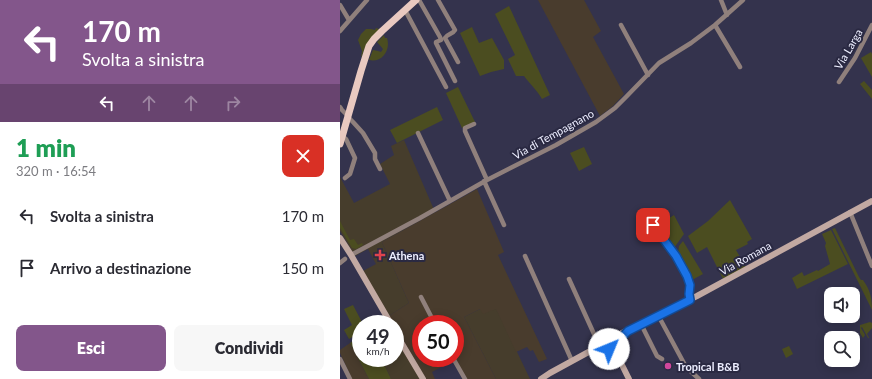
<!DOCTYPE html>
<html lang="it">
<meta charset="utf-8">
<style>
body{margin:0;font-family:Lato,sans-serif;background:#f7f7f7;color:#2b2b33;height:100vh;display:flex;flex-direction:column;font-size:15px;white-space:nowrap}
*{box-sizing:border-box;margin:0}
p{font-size:13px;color:#7c7c81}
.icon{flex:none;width:22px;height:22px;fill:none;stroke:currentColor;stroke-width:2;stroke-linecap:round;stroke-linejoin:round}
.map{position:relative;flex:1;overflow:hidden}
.details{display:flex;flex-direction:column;background:#fff;width:340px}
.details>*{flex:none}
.top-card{background:#83568b;color:#fff;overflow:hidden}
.buttons{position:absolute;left:484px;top:287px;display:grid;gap:8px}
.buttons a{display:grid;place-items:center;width:36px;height:36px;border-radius:8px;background:#fff;box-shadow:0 2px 10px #0003;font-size:20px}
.speed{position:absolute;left:12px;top:315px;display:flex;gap:8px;font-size:20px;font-weight:700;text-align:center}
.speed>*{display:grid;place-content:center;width:52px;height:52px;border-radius:50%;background:#fff;box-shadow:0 2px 10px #0003;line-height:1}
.speed small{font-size:10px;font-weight:400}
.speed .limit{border:6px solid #d22;background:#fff;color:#111}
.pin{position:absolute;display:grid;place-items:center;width:34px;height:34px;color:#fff;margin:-17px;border-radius:8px;box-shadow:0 2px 6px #0006}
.me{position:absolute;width:44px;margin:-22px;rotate:45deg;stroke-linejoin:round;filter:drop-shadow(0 0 3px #0008)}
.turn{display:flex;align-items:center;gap:14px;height:84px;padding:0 16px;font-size:18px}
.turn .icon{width:52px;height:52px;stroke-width:2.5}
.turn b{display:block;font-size:28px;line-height:34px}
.lanes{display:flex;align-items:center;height:38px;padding:0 16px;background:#0003;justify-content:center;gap:20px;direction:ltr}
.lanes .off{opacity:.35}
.round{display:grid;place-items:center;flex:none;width:42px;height:42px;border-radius:8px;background:#f7f7f7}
.overview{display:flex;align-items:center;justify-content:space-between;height:68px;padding:0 16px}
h1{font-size:24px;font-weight:800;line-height:30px;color:#1e9e55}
.button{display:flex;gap:8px;margin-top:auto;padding:8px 16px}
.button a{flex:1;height:46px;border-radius:8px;background:#83568b;color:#fff;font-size:16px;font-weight:800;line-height:46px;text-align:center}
.button a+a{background:#f7f7f7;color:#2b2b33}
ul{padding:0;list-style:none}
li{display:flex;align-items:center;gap:12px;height:52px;padding:0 16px}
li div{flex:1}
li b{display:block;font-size:15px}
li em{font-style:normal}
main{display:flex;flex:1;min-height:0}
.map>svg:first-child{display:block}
.commercial{fill:#463d2c}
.industrial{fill:#493c2d;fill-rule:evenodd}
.green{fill:#4b4d20}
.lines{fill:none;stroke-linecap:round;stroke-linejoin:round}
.street{stroke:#90807c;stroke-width:4.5}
.secondary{stroke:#c2a9a2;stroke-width:6}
.primary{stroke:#e9c9c0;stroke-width:7}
.route-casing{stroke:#114b97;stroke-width:10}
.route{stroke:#1a73e8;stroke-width:7}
.health-dot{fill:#e0444e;stroke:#2a2942;stroke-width:1.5}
.hotel-dot{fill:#d1479c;stroke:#2a2942;stroke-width:1.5}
.labels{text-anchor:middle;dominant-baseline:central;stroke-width:4;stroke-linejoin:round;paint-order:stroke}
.street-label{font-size:11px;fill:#edeeff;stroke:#2a2942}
.poi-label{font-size:11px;font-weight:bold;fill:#edeeff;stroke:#2a2942;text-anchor:start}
</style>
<main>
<section class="details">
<div class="top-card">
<div class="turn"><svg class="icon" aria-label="left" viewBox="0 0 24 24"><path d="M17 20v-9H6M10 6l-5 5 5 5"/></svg><div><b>170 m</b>Svolta a sinistra</div></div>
<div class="lanes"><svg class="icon" aria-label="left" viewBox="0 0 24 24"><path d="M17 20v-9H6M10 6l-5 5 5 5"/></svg><svg class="icon off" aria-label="ahead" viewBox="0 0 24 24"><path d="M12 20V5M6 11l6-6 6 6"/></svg><svg class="icon off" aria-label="ahead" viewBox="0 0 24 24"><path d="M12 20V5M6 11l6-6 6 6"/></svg><svg class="icon off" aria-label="right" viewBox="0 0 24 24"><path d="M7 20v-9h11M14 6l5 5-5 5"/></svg></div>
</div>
<div class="overview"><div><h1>1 min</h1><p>320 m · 16:54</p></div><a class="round" style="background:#d93025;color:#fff"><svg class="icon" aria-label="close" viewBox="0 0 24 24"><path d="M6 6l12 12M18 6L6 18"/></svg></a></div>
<ul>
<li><svg class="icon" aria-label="left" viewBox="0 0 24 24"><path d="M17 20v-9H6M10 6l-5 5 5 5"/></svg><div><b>Svolta a sinistra</b></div><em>170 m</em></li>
<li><svg class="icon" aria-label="arrive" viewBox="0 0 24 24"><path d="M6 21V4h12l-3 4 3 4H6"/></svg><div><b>Arrivo a destinazione</b></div><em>150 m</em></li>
</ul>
<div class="button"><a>Esci</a><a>Condividi</a></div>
</section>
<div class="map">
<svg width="532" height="379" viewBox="0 0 532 379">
<rect width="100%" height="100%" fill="#34334d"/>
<path class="commercial" d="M64,140L95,212L42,242L69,303L49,316L54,324H37L49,316L23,271L36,264L28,249L15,256L0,231V177L14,203L50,184L40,164L54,155L51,146Z
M156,308L190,379H156L124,317L140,309Z
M55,326L86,379H51L41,358H55Z"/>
<path class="industrial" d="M198,0H244L261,31L253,37L284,94L273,106L260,116Z
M137,189L164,252L158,255L207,359L199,362L193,350L190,351L187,347L176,352L156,309L143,314L140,309L124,317L156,379H126L115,360L92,372L95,379H86L55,326V324H54L49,316L69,303L42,242ZM81,324H115V358H81Z
M10,343L29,379H12L0,353V350Z"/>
<path class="green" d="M169,6L210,95L202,99C197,90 190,84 184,76H176L168,59L175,55L155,14Z
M132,27L139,43L152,38L164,60V69L151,72L140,76L120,33Z
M36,28L39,29V30L26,45L22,56L21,57L22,51L18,40L21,34L26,29H31L35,30Z
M44,35L45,38H47C51,50 42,63 29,60L33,50L38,51L41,52L43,49L37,42Z
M531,52L532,54V77L521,58Z
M524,81L532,90V99L520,84Z
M118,87L135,122L122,128L106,93Z
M97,107L103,120L57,143L50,130Z
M244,147L252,164L239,171L230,153Z
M390,200L412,239L407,242L408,244L396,250L406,267L383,279L367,247L357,253L348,236L368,221Z
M334,215L344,234L334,248C329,243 317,230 323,223C325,220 330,218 334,215Z
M0,221L10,240L14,239L18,245L22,243L23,245L16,249L12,248L0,228Z
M495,228L519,277L521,280H523C530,290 532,297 532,310L492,229Z
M491,230L508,264L457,289L452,278L462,272L464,276L477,270L478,271L490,264L485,246L486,243L482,234Z
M343,241L363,274L352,280L338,253L339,246Z
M13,305L23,324H21V332L9,339L4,330L12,325L4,309Z
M530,322L532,323V328L527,334L529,338H528L522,327L521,328L525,335L523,338L520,333V325Z
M21,335V358H41L51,379H29L10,343Z
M449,346L453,354L446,358L442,349Z"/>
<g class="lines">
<path class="street" d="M79,0L100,37L101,40L96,42V43L115,81
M98,0L115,30C113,34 107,34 105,38L118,62
M381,0L387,15
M0,5L9,20
M65,10L106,87
M281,25L308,75
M375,25L400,67
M0,31L27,0
M499,82L515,58L532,25
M0,107L2,110L8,116
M8,117L13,122L23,133L35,153V159L40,169
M134,124L125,128V131L147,180
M78,133L110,201
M2,136L6,139L15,158L10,174L5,178
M144,181L164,225
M510,212L532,266
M313,225L336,256L347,276L350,285L349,295L350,300
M11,255L80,218L147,180L216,145L256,122L275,108L286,97L319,63L351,43L375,25L403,0
M185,256L232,361
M0,263L5,259
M229,279L259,345
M81,297L95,324
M318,315L346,367L359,379
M301,324L317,356L322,359
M113,358L125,379
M0,359L10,379"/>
<path class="secondary" d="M0,238L11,255L51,324
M55,332L83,379
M254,349L274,350C278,347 279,339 284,335
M271,350L279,359L289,379
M201,379L210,373L254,349L262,344L272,340L282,333L357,296L532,201"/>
<path class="primary" d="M0,144L21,71L29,46L34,39L42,31L76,0"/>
</g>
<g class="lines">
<defs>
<path id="route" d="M269,349L272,350L276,348L279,340L288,331L350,300L349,294L350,285L347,276L336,256L313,225"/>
</defs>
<use href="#route" class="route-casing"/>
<use href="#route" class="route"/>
</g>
<path class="health-dot" d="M38 249h4v4h4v4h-4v4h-4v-4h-4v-4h4z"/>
<circle class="hotel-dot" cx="328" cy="366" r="4"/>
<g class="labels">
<g class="street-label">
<text transform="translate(508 49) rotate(-60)">Via Larga</text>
<text transform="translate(213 134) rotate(-29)">Via di Tempagnano</text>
<text transform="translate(405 258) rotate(-29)">Via Romana</text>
</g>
<g class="poi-label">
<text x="49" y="255">Athena</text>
<text x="336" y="366">Tropical B&amp;B</text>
</g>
</g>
</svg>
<div class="buttons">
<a><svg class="icon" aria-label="sound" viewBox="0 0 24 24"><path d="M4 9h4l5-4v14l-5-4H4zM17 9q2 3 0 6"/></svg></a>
<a><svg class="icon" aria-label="search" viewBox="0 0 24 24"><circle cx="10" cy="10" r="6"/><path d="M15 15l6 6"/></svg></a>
</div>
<div class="speed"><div>49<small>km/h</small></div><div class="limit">50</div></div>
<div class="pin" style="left:313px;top:225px;background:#d93025"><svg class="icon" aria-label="arrive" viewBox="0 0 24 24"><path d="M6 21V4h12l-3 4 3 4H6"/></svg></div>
<svg class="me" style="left:269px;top:349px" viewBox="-20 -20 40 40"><circle r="19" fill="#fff"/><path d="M0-13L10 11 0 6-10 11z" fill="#1a73e8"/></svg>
</div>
</main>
